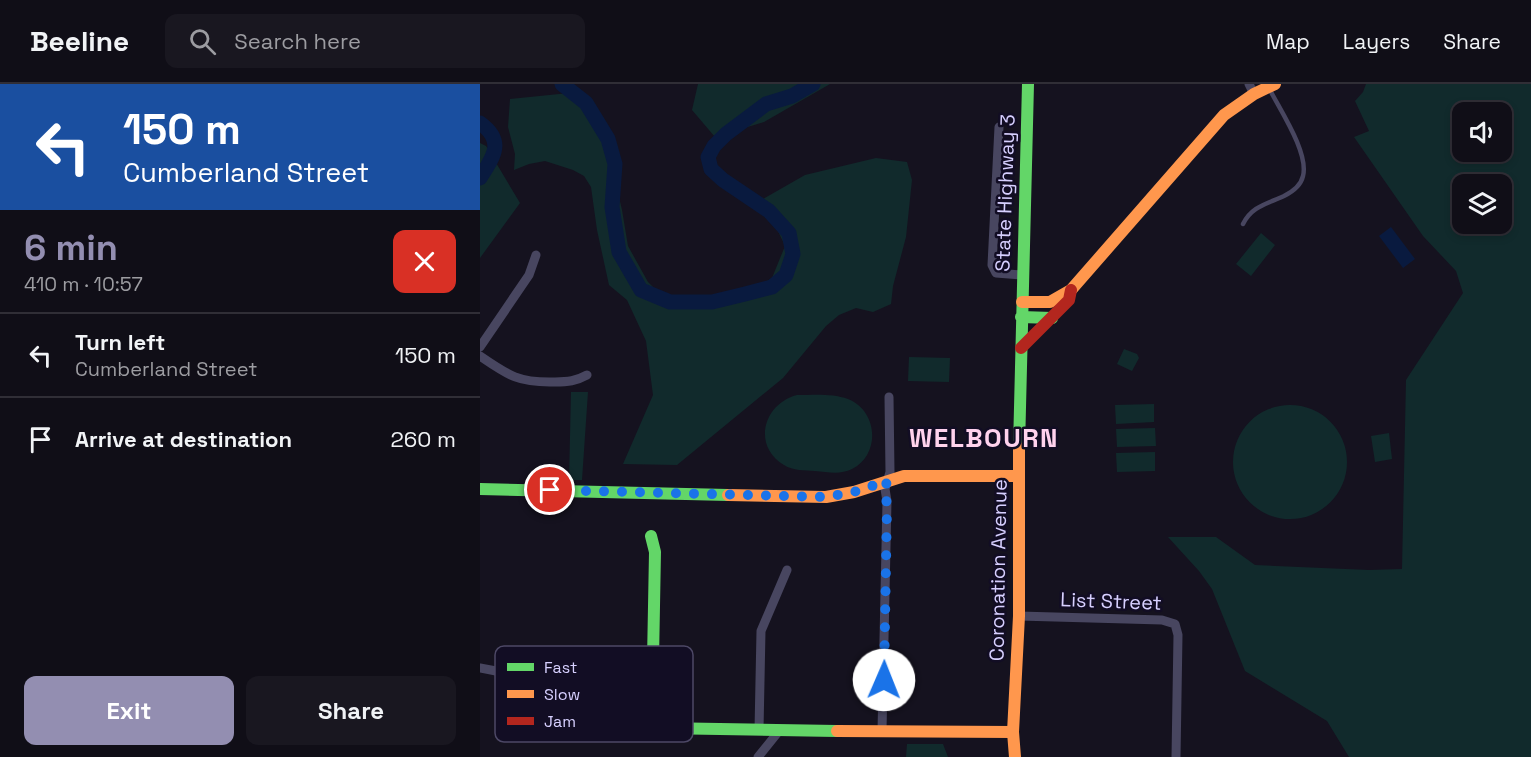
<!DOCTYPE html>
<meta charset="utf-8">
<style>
body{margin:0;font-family:"Space Grotesk",sans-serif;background:#191720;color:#f1f3f6;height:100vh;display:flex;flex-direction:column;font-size:22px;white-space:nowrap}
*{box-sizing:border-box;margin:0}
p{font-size:20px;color:#9c9ca1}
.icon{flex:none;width:33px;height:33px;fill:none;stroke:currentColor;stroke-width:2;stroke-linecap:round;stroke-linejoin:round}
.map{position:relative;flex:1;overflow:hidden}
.panel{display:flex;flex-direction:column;background:#100e17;width:480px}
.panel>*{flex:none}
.top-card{background:#1a4fa0;color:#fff;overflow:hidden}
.tools{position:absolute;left:972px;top:18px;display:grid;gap:12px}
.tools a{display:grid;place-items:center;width:60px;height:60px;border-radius:12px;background:#100e17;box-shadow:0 3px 9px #0003,0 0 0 2px #302e36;font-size:30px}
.pin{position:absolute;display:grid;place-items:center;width:51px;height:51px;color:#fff;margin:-26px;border:3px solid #fff;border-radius:50%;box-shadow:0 2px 6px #0007}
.me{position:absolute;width:66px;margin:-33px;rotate:1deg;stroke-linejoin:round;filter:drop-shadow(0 0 4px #0008)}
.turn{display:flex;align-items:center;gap:21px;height:126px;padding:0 24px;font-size:27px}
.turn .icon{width:78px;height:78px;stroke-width:2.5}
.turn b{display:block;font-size:42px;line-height:51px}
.round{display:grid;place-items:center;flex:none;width:63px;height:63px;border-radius:12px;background:#191720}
.headline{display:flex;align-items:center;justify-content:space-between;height:102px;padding:0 24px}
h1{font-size:36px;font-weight:700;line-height:45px;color:#938eb1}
.action{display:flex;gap:12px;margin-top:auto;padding:12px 24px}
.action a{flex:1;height:69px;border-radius:12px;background:#938eb1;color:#fff;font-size:24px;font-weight:700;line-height:69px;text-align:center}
.action a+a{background:#191720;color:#f1f3f6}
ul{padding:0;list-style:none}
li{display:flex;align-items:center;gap:18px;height:84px;padding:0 24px;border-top:2px solid #302e36}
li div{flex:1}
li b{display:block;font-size:22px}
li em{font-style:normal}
header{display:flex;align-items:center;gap:36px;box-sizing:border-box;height:84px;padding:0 30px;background:#100e17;border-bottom:2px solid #302e36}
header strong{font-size:28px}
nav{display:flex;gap:33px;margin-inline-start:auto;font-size:21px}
.search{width:420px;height:54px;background:#191720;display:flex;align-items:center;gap:15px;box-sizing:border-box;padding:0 21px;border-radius:12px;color:#9c9ca1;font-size:22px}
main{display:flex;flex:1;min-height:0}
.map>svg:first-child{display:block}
.green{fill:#112a2c;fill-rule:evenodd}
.water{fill:#091a3f}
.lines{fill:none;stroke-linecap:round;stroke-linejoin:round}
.river{stroke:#091a3f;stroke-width:15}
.lane{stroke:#484660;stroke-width:4.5}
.street{stroke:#484660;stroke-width:9}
.fast{stroke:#63d668;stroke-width:12}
.slow{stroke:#ff974d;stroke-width:12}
.jam{stroke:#b3261e;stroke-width:12}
.route{stroke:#1a73e8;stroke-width:10;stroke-dasharray:0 18}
.labels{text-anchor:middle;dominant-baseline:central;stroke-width:5;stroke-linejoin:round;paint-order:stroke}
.street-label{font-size:20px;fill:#d7d0ff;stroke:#120d24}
.district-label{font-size:26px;font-weight:bold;letter-spacing:1.5px;fill:#ffd2ed;stroke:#120d24}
.key{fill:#120d24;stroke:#4d4866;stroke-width:1.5}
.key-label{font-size:16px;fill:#d7d0ff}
</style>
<header>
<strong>Beeline</strong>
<div class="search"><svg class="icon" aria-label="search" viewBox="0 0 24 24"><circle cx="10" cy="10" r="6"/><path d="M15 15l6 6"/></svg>Search here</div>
<nav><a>Map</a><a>Layers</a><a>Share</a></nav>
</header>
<main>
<section class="panel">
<div class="top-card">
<div class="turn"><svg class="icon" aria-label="left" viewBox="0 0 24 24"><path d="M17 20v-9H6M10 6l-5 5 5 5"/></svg><div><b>150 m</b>Cumberland Street</div></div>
</div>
<div class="headline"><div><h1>6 min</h1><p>410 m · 10:57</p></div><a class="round" style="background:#d93025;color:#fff"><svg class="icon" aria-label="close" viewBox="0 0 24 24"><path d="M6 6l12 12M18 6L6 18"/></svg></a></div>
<ul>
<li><svg class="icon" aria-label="left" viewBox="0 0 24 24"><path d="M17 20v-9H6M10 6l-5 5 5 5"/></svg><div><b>Turn left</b><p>Cumberland Street</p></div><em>150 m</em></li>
<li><svg class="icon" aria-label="arrive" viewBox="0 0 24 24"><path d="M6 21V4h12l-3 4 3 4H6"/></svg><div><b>Arrive at destination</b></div><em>260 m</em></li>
</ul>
<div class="action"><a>Exit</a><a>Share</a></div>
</section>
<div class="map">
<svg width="1051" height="673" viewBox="0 0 1051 673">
<rect width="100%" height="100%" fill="#15121f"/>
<path class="green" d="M218,0H350L284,38L235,53L212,26Z
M886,0H1051V673H869L847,637L765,587L732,505L719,487L688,453H736L775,481L889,486L922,485L926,296L983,209L976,187L943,152L874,53L889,47L875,17L883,8ZM982,28H1022V68H982ZM982,100H1022V140H982Z
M99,8L114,33L131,79L142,126L148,162L168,198L184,214L206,218L239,214L274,205L292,194L305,162L283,115L325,91L396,74L427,78L432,96L426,153L413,202L411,220L393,228L376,224L359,231L346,242L303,294L197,381L143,380L173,311L166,257L147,216L129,201L117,146L111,103L104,92L93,86L65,77L49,80L34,86L35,70L28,43L30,15Z
M0,59L6,62L40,119L0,174Z
M781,149L795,161L771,192L756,180Z
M644,265L657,270L659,274L652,287L637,280Z
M429,273L470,274L469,298L428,297Z
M91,308H108L102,396H89Z
M317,311C333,311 352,309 368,315C398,327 401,370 372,385C360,391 348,388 335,387C325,386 313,387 304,381C272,362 283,320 317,311Z
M674,320V338L636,340L635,321Z
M753 378a57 57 0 1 1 114 0a57 57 0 1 1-114 0Z
M675,344L676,362L637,363L636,345Z
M909,349L912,375L895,378L891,352Z
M675,368V387L637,388L636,369Z
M427,660H463L468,673H426Z"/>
<path class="water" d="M911,143L935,175L923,184L899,152Z"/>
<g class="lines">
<path class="river" d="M82,0L106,19L128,55L135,80L132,123L139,168L161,206L190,218H232L265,210L292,203L306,191L313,170L309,149L289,127L243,96L231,85L228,73L234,62L246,50L286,20L312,12L333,0
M0,39C25,57 14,72 0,94"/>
<path class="lane" d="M763,140C772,122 787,120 804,112C812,108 821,101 823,92C829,69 800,26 790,6"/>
<path class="street" d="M769,0L774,10
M519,43L512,181L516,189L542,191
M0,263L49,191L56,171
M0,272C29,292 39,299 75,298C88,298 96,297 107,291
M539,532L682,536L695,540L698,551L696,673
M0,584L16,587L68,588
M279,646L281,547L307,486
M402,647L407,417L405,405L410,388L409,313
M278,673L299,647"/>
<path class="fast" d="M541,233L572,234
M539,364L548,0
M0,405L248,411
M171,452L175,468L172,630L180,644L357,647"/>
<path class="slow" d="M542,218H570L591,206L744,31L774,10L795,0
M248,411L346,413L374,408L424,392H538
M357,647L533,648
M535,673L533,648L539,532V364"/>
<path class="jam" d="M541,264L589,216L591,206"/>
</g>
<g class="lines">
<path class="route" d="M70,406L346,413L374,408L407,397L405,405L407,422L404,596"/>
</g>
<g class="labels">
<g class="street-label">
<text transform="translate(525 109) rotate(-88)">State Highway 3</text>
<text transform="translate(518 486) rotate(-89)">Coronation Avenue</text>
<text transform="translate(631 517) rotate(2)">List Street</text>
</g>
<g class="district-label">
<text x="504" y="354">WELBOURN</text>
</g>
</g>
<rect x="15" y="562" width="198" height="96" rx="9" class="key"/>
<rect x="27" y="579" width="27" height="8" fill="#63d668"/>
<rect x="27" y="606" width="27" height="8" fill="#ff974d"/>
<rect x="27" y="633" width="27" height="8" fill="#b3261e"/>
<g class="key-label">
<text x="64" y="589">Fast</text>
<text x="64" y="616">Slow</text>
<text x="64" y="643">Jam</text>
</g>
</svg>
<div class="tools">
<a><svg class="icon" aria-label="sound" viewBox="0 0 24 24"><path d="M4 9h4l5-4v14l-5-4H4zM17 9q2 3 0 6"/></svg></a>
<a><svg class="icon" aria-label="layers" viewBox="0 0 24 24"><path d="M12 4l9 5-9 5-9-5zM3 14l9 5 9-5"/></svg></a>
</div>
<div class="pin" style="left:70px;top:406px;background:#d93025"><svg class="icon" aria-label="arrive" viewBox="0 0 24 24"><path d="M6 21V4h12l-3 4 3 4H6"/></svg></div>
<svg class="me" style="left:404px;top:596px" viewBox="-20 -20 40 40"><circle r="19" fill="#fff"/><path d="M0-13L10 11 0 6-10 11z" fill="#1a73e8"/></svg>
</div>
</main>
